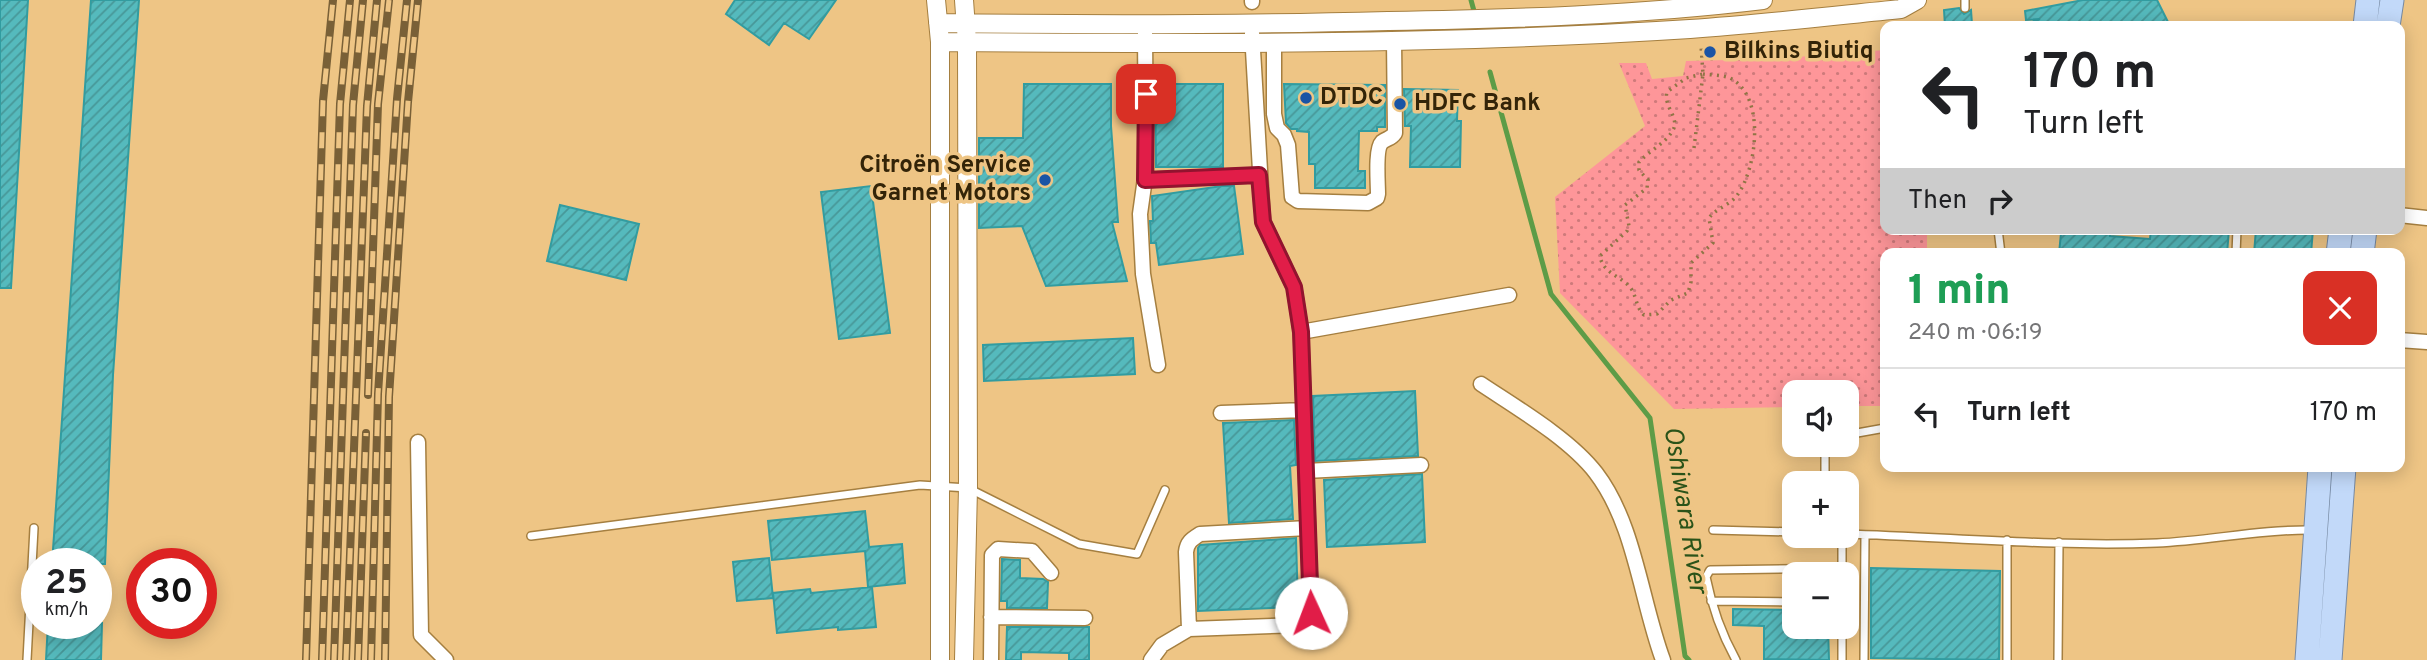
<!DOCTYPE html>
<meta charset="utf-8">
<style>
body{margin:0;font-family:Overpass,sans-serif;background:#f2f2f2;color:#202124;height:100vh;display:flex;flex-direction:column;font-size:26px;white-space:nowrap}
*{box-sizing:border-box;margin:0}
p{font-size:23px;color:#757577}
.icon{flex:none;width:38px;height:38px;fill:none;stroke:currentColor;stroke-width:2;stroke-linecap:round;stroke-linejoin:round}
.map{position:relative;flex:1;overflow:hidden}
.sheet{position:absolute;left:1880px;top:248px;width:525px;height:224px;display:flex;flex-direction:column;background:#fff;border-radius:14px;box-shadow:0 4px 18px #0003}
.sheet>*{flex:none}
.guide{position:absolute;left:1880px;top:21px;width:525px;height:214px;border-radius:14px;box-shadow:0 4px 18px #0003;background:#fff;color:#202124;overflow:hidden}
.tools{position:absolute;left:1782px;top:380px;display:grid;gap:14px}
.tools a{display:grid;place-items:center;width:77px;height:77px;border-radius:14px;background:#fff;box-shadow:0 4px 18px #0003;font-size:35px}
.speed{position:absolute;left:21px;top:548px;display:flex;gap:14px;font-size:35px;font-weight:700;text-align:center}
.speed>*{display:grid;place-content:center;width:91px;height:91px;border-radius:50%;background:#fff;box-shadow:0 4px 18px #0003;line-height:1}
.speed small{font-size:18px;font-weight:400}
.speed .limit{border:10px solid #d22;background:#fff;color:#111}
.pin{position:absolute;display:grid;place-items:center;width:60px;height:60px;color:#fff;margin:-30px;border-radius:14px;box-shadow:0 4px 10px #0006}
.me{position:absolute;width:77px;margin:-38px;rotate:358deg;stroke-linejoin:round;filter:drop-shadow(0 0 5px #0008)}
.turn{display:flex;align-items:center;gap:24px;height:147px;padding:0 28px;font-size:32px}
.turn .icon{width:91px;height:91px;stroke-width:2.5}
.turn b{display:block;font-size:49px;line-height:60px}
.then{display:flex;align-items:center;height:66px;padding:0 28px;background:#0003;gap:14px;font-size:26px}
.round{display:grid;place-items:center;flex:none;width:74px;height:74px;border-radius:14px;background:#f2f2f2}
.headline{display:flex;align-items:center;justify-content:space-between;height:119px;padding:0 28px}
h1{font-size:42px;font-weight:800;line-height:52px;color:#1e9e55}
ul{padding:0;list-style:none}
li{display:flex;align-items:center;gap:21px;height:91px;padding:0 28px;border-top:2px solid #e0e0e0}
li div{flex:1}
li b{display:block;font-size:26px}
li em{font-style:normal}
.map>svg:first-child{display:block}
.park{fill:url(#park-dots)}
.lines{fill:none;stroke-linecap:round;stroke-linejoin:round}
.stream{stroke:#5d9c47;stroke-width:5}
.building{fill:url(#building-hatch);stroke:#329ca0;stroke-width:2}
.service-casing{stroke:#a57f40;stroke-width:10}
.minor-casing{stroke:#a57f40;stroke-width:17}
.tertiary-casing{stroke:#a57f40;stroke-width:20}
.primary-casing{stroke:#7689a2;stroke-width:25}
.path{stroke:#907446;stroke-width:3.5;stroke-dasharray:2 5;stroke-linecap:butt}
.service{stroke:#fff;stroke-width:7}
.minor{stroke:#fff;stroke-width:14}
.tertiary{stroke:#fff;stroke-width:18}
.primary{stroke:#c2d9f9;stroke-width:23}
.rail-casing{stroke:#796037;stroke-width:8}
.rail{stroke:#eec585;stroke-width:5;stroke-dasharray:16;stroke-linecap:butt}
.route-casing{stroke:#92132f;stroke-width:18}
.route{stroke:#e11d48;stroke-width:12}
.poi-dot{fill:#1a54a5;stroke:#eec585;stroke-width:2.5}
.labels{text-anchor:middle;dominant-baseline:central;stroke-width:7;stroke-linejoin:round;paint-order:stroke}
.poi-label{font-size:24px;font-weight:bold;fill:#332408;stroke:#eec585;text-anchor:start}
.water-label{font-size:26px;font-style:italic;fill:#2a5319;stroke:#eec585}
</style>
<div class="map">
<svg width="2427" height="660" viewBox="0 0 2427 660">
<defs>
<pattern id="park-dots" width="8" height="8" patternUnits="userSpaceOnUse" patternTransform="scale(1.75)"><rect width="8" height="8" fill="#fe9699"/><path d="M2 2h.1M6 6h.1" fill="none" stroke="#ce7a7b" stroke-width="1.8" stroke-linecap="round"/></pattern>
<pattern id="building-hatch" width="6" height="6" patternUnits="userSpaceOnUse" patternTransform="scale(1.75)"><rect width="6" height="6" fill="#55babd"/><path d="M-1 1l2-2M0 6l6-6M5 7l2-2" fill="none" stroke="#479798"/></pattern>
</defs>
<rect width="100%" height="100%" fill="#eec585"/>
<path class="park" d="M1885,50V229H1927V254H1885V406H1846V392H1794V407L1674,409L1560,293L1555,197L1645,126L1619,63H1646L1652,79L1683,76L1686,61L1773,59Z"/>
<g class="lines">
<path class="stream" d="M1471,0L1474,11
M1490,72L1551,294L1650,418L1685,656L1689,660"/>
</g>
<path class="building" d="M0,0H28L11,288H0Z
M91,0H139L113,375L105,564H52Z
M735,0H836L809,39L784,23L769,45L726,14Z
M2083,0H2157L2170,26H2027V24L2040,19L2026,20L2025,11Z
M1959,8L1964,14L1971,10L1972,24L1945,26L1944,10Z
M1024,84H1111V126L1118,222H1112L1127,281L1046,286L1022,226L979,228V138H1023Z
M1155,84H1223V167H1156Z
M1284,84L1385,85V127H1377V131H1359L1358,171H1365V188H1315V164H1309V132L1297,131V129H1291L1286,123Z
M1404,89L1458,90L1457,121H1461L1460,167H1410L1411,126H1405Z
M871,186L890,333L839,339L821,192Z
M1222,186H1234L1243,254L1159,265L1156,243H1151V241L1150,221H1153L1152,196Z
M560,205L639,224L626,280L547,261Z
M2070,229H2111L2110,236L2150,239L2151,229H2229L2227,254H2059L2061,233H2070Z
M2256,229H2313L2311,254H2254Z
M1133,338L1135,374L984,381L983,345Z
M1415,391L1418,456L1315,461L1313,396Z
M1294,420L1296,465L1290,466L1293,519L1229,523L1223,423Z
M1422,474L1425,542L1327,547L1324,480Z
M865,511L869,547L902,544L905,583L868,587L865,551L772,560L768,521Z
M1296,538L1298,607L1198,611V548L1200,545Z
M769,558L773,598L737,601L733,562Z
M1002,559L1020,560V578L1043,579L1048,582L1047,608H1007V601H1001Z
M1871,568L2000,571L1999,660L1871,658Z
M872,587L876,627L838,630V627L777,633L773,593L810,589L811,593Z
M1733,609L1794,610V626H1828L1829,660L1764,659V626L1733,625Z
M48,623H102L101,660H46Z
M1007,627H1089V660H1069V653L1021,652V660H1006Z"/>
<g class="lines">
<defs>
<path id="service" d="M1965,0V8
M1998,229L2001,254
M2236,254L2237,229
M1846,435L1885,428
M1825,483V450L1828,444
M1713,530L1794,532
M1846,534C1950,537 2054,547 2157,543C2209,541 2260,529 2312,530
M531,536L920,485L968,488L1079,544L1137,554L1165,490
M1842,536V574
M2007,540V660
M1711,601L1794,602
M1842,626V660
M27,660L34,528
M1736,660C1721,633 1712,607 1706,577L1710,570L1842,568
M1864,660L1865,535
M2058,660L2059,542"/>
<path id="minor" d="M1252,2V0
M1145,32L1146,171L1140,214L1143,274L1158,365
M1274,42V114L1277,128L1284,135L1288,145L1292,197L1298,201L1368,203L1377,198L1378,194C1378,183 1375,149 1382,142C1387,138 1391,139 1395,133L1394,40
M1145,180L1260,175
M2399,215L2427,218
M1301,332L1509,295
M2399,340L2427,342
M1481,384C1517,408 1570,439 1596,473C1635,524 1641,601 1663,660
M1221,413L1304,410
M418,442L421,635L446,660
M1306,471L1421,465
M991,617L1085,618
M1189,629L1186,552C1187,542 1192,539 1200,534L1308,528
M991,660L992,555L998,549L1032,551L1051,573
M1151,660L1162,645L1189,629L1301,625L1309,620L1311,613L1301,332L1294,287L1263,222L1252,33"/>
<path id="tertiary" d="M936,0L940,42V660
M964,0L967,42L968,488L964,660
M938,23C1088,25 1238,25 1388,21C1513,19 1638,15 1763,0
M940,42C1190,44 1441,45 1690,29C1761,24 1831,16 1901,9L1917,0"/>
<path id="primary" d="M2365,26L2368,0
M2388,26L2392,0
M2338,254L2341,229
M2362,254L2365,229
M2307,660L2320,467
M2330,660L2344,467"/>
</defs>
<use href="#service" class="service-casing"/>
<use href="#minor" class="minor-casing"/>
<use href="#tertiary" class="tertiary-casing"/>
<use href="#primary" class="primary-casing"/>
<path class="path" d="M1703,74C1711,75 1722,75 1730,78C1766,96 1757,167 1738,194C1731,205 1716,208 1709,218L1713,243L1691,263V282L1688,293L1671,300L1657,314L1644,315C1635,307 1637,293 1628,285C1617,275 1602,271 1600,256L1627,231L1629,226L1625,205L1647,188L1648,180L1639,170V162C1649,151 1666,143 1673,130C1680,118 1663,106 1667,92L1686,78Z
M1694,148L1703,74L1701,45"/>
<use href="#service" class="service"/>
<use href="#minor" class="minor"/>
<use href="#tertiary" class="tertiary"/>
<use href="#primary" class="primary"/>
<defs>
<path id="rail" d="M368,395L378,104L389,0
M306,660L323,101L333,0
M322,660L340,104L350,0
M334,660L353,105L363,0
M346,660L367,106L377,0
M358,660L366,433
M371,660L378,394L397,99L407,0
M385,660L389,397L408,102L418,0"/>
</defs>
<use href="#rail" class="rail-casing"/>
<use href="#rail" class="rail"/>
</g>
<g class="lines">
<defs>
<path id="route" d="M1146,94L1145,180L1259,175L1263,222L1294,287L1301,332L1311,613"/>
</defs>
<use href="#route" class="route-casing"/>
<use href="#route" class="route"/>
</g>
<g class="poi-dot">
<circle cx="1710" cy="52" r="7"/>
<circle cx="1306" cy="98" r="7"/>
<circle cx="1400" cy="104" r="7"/>
<circle cx="1045" cy="180" r="7"/>
</g>
<g class="labels">
<g class="poi-label">
<text x="1724" y="52">Bilkins Biutiq</text>
<text x="1320" y="98">DTDC</text>
<text x="1414" y="104">HDFC Bank</text>
<text x="1031" y="166" text-anchor="end">Citroën Service<tspan x="1031" dy="28">Garnet Motors</tspan></text>
</g>
<g class="water-label">
<text transform="translate(1684 510) rotate(81)">Oshiwara River</text>
</g>
</g>
</svg>
<div class="tools">
<a><svg class="icon" aria-label="sound" viewBox="0 0 24 24"><path d="M4 9h4l5-4v14l-5-4H4zM17 9q2 3 0 6"/></svg></a>
<a>+</a>
<a>−</a>
</div>
<div class="speed"><div>25<small>km/h</small></div><div class="limit">30</div></div>
<div class="pin" style="left:1146px;top:94px;background:#d93025"><svg class="icon" aria-label="arrive" viewBox="0 0 24 24"><path d="M6 21V4h12l-3 4 3 4H6"/></svg></div>
<svg class="me" style="left:1311px;top:613px" viewBox="-20 -20 40 40"><circle r="19" fill="#fff"/><path d="M0-13L10 11 0 6-10 11z" fill="#e11d48"/></svg>
<div class="guide">
<div class="turn"><svg class="icon" aria-label="left" viewBox="0 0 24 24"><path d="M17 20v-9H6M10 6l-5 5 5 5"/></svg><div><b>170 m</b>Turn left</div></div>
<div class="then">Then<svg class="icon" aria-label="right" viewBox="0 0 24 24"><path d="M7 20v-9h11M14 6l5 5-5 5"/></svg></div>
</div>
<section class="sheet">
<div class="headline"><div><h1>1 min</h1><p>240 m · 06:19</p></div><a class="round" style="background:#d93025;color:#fff"><svg class="icon" aria-label="close" viewBox="0 0 24 24"><path d="M6 6l12 12M18 6L6 18"/></svg></a></div>
<ul>
<li><svg class="icon" aria-label="left" viewBox="0 0 24 24"><path d="M17 20v-9H6M10 6l-5 5 5 5"/></svg><div><b>Turn left</b></div><em>170 m</em></li>
</ul>
</section>
</div>
